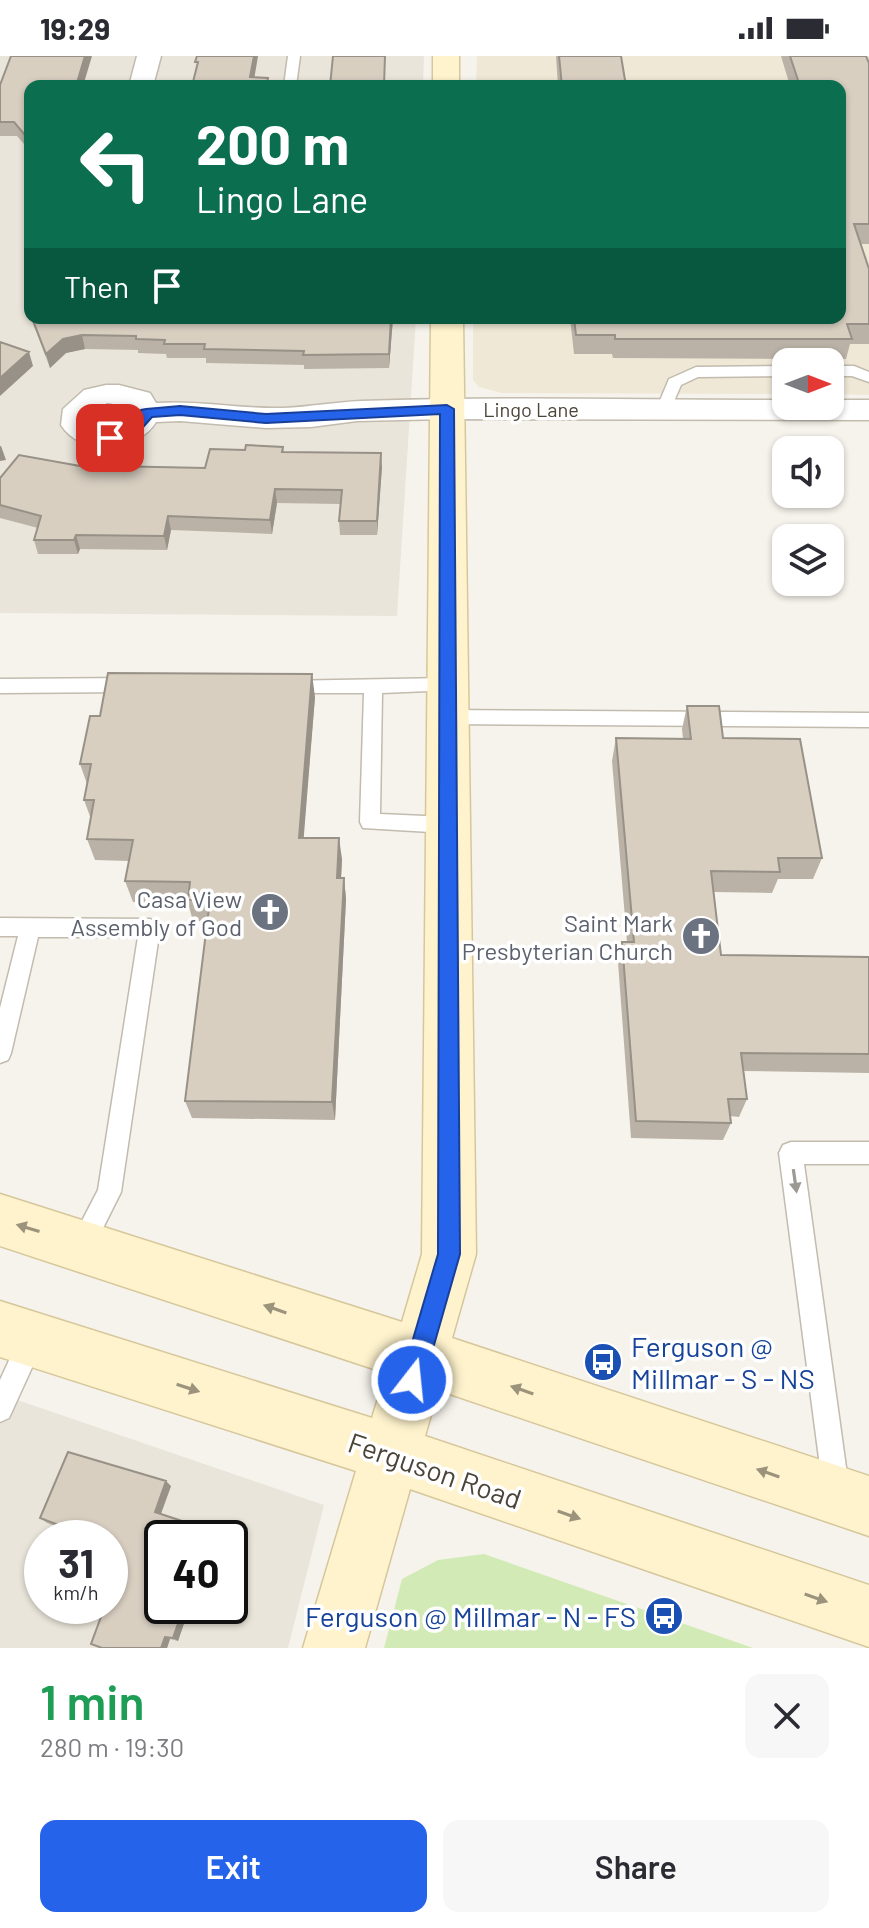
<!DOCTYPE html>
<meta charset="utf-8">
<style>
body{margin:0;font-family:Barlow,sans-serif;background:#f7f7f7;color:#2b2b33;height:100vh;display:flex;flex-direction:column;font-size:30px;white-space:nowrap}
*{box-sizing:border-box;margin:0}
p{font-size:26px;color:#7c7c81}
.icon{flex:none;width:44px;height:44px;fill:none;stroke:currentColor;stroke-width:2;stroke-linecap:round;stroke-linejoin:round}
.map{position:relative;height:1592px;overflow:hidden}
.details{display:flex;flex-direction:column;background:#fff;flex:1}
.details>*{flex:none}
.hud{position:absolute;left:24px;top:24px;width:822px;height:244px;border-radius:16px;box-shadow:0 2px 6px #0004;background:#0b6e4f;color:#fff;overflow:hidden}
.needle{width:52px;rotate:90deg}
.fabs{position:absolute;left:772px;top:292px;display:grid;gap:16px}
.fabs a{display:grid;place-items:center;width:72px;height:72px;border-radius:16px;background:#fff;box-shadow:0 2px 6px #0004;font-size:40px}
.speed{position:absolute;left:24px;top:1464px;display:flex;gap:16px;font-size:40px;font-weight:700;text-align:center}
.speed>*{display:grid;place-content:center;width:104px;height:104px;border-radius:50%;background:#fff;box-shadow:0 2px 6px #0004;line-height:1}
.speed small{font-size:20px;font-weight:400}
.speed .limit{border:4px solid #111;border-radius:12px;background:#fff;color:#111}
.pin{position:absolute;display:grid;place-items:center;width:68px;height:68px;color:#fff;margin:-34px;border-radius:16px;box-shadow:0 4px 12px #0006}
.me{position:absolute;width:88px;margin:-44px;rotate:16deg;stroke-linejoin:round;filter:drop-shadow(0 0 6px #0008)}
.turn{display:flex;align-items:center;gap:28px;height:168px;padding:0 40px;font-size:36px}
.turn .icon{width:104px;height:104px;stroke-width:2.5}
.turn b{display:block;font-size:56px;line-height:68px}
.then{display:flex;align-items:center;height:76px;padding:0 40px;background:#0003;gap:16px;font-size:30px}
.round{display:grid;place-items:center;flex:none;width:84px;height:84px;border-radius:16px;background:#f7f7f7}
.head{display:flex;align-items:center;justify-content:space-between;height:136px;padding:0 40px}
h1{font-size:48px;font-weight:600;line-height:60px;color:#1e9e55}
.cta{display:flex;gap:16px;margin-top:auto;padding:16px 40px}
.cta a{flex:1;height:92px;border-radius:16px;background:#2563eb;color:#fff;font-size:32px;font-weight:600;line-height:92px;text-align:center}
.cta a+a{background:#f7f7f7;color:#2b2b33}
.status{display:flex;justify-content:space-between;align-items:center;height:56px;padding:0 40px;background:#fff;direction:ltr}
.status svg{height:22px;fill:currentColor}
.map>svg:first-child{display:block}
.residential{fill:#eae5da;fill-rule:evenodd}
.education{fill:#efe8d6}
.green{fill:#d2eab5}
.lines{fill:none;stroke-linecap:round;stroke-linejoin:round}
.lane-casing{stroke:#c2bbae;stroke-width:3}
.street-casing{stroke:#c2bbae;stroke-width:3}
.secondary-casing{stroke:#d6c79b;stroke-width:3}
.lane{fill:#fff;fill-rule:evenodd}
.street{fill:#fff;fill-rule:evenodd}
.secondary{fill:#fff3cd;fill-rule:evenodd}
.wall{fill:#bab2a6}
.shaded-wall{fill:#979187}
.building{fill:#d8cfc1;stroke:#979187;stroke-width:2}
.oneway{fill:#9c9892}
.oneway2{fill:#9c937c}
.route{fill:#2563eb;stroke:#184099;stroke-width:2}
.labels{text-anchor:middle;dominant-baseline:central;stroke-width:7;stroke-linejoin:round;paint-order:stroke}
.far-street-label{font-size:20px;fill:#4b4439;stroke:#fff}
.worship-label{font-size:24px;fill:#5b616d;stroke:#fff;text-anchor:end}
.near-transit-label{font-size:28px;fill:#164399;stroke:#fff;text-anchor:start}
.near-street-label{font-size:28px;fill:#4b4439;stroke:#fff}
</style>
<div class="status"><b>19:29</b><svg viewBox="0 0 49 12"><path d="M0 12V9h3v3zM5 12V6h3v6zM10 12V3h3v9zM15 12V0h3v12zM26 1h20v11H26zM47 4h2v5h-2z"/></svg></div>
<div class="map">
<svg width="869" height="1592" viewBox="0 0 869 1592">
<rect width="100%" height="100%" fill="#f6f3ec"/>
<path class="residential" d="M0,0H424L423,30H30V262H416L397,560L0,557Z
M0,1338L324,1449L288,1592H0ZM42,1482H110V1550H42ZM162,1482H230V1550H162Z"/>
<path class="education" d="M477,0H869V339L830,338V306H786V338L502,337L479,331L473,324V262H840V30H476Z"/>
<path class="green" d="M484,1498L753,1592H384L402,1523L438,1504Z"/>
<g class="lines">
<defs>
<path id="lane" d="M288,0H300L296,30H284Z
M786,310V320L698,321L681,329L669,357L664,359L656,354L669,323L696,311Z
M830,310H854L869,316V326L852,320H830Z
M132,622L141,629L132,636L0,637V623Z
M446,622L455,629L452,634L382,637L380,758L447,761L454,763L457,769L454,775L447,777L363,772L360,766L364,637H288L282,635L279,630L282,625Z
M447,654L869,657V671L447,668L438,661Z
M0,862L150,863L157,866L160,872L121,1136L91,1196L82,1200L73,1196L70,1188L98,1134L138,881H38L11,997L8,1004L0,1007V952L18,880H0Z
M791,1086H869V1108H804L849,1433L845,1442L836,1446L827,1442L823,1433L779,1097L783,1089Z
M32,1270L41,1274L45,1283L9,1362L0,1366V1324L23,1274Z"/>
<path id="street" d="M137,0H161L153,30H129Z
M106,329H119L150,337L156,347C198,344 240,353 283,352C309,351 335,346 361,345C503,340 645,344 786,344V350H830V344H869V364L447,363L357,365L311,371L266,372L180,365L156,366C137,397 81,401 61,369L63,353L84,334ZM107,347L127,350L131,357L120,367L99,371L92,366L93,357Z"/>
<path id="secondary" d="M433,0H459V30H433Z
M431,262H463L476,1198L452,1282L869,1420V1480L438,1334L425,1380L869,1529V1591L410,1433L365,1592H303L356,1415L0,1301V1245L372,1362L386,1317L0,1190V1138L402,1266L422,1198Z"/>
</defs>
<use href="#lane" class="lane-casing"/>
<use href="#street" class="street-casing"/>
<use href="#secondary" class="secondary-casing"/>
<use href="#lane" class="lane"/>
<use href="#street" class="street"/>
<use href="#secondary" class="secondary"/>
</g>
<path class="wall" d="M556,0H621L626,30H558Z
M781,0H866L869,7V188H861L869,213V288H850L846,303L613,302L612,298H574L570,262H840V30H790Z
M0,29L30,30V95L17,80H0Z
M31,262H393L389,312L304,313V309L206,307V302H167L166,298L138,297V294L85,293L66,297L50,312Z
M283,391L284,396L382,411L377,479H340L339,465L340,448L277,447L272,478L171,474L167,494L80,493L78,498H38L34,484L38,472L0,462V422L205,412L245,394Z
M315,641L303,782L342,803L341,822H344L346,843L335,1064L192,1062L185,1045L208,865H193L188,847L133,846L125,825L129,805L95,804L87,783L91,763L84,744L87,728L80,708L100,660Z
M687,650L723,682L822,802L813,823H778L772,837L714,836L721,899L869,901V1017L743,1015L747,1043L739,1061L730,1060L731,1067L723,1084L631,1082L618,906L622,886H627L612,705L616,682L683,683L682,673Z
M171,1430L161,1458L216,1480L215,1482H162V1550H190L178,1585L170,1583L167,1592H101L120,1512L110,1509V1482L79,1479L47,1467L40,1462Z"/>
<path class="shaded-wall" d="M85,0H92L83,30H76Z
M254,0H258L253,30L250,21Z
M391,262H393L389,312V298Z
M82,279L85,293L66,297L50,312L46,298L63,283Z
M29,296L33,310L0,340V322Z
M0,390H1L6,404L0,405Z
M381,397L382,411L377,479V465Z
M275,433L277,447L272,478L270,464Z
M168,460L171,474L167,494L164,480Z
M76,479L80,493L78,498L74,484Z
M312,618L315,641L302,803L299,782Z
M339,782L342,803L340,843L337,822Z
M344,822L346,843L335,1064L332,1046Z
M166,1425L171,1430L160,1460L155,1456Z
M212,1475L216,1480L215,1482H209Z
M184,1550H190L178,1585L173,1582Z
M165,1581L170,1583L167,1592H161Z"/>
<path class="building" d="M11,0H85L76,30H30V85L14,66H0V29Z
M197,0H254L250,21L268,22L266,30H192L198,6H195Z
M333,0H385L384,30H330Z
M559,0H621L626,30H562Z
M790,0H866L869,7V168H854L869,213V268H847L852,283H615V279H576L574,262H840V30H800Z
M32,262H391L389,298L303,299L304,295L204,293L205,288H164L165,284L136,283V280L82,279L63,283L46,298Z
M0,286L29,296L0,322Z
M246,389L283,391L282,396L381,397L377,465H339L342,434L275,433L270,464L168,460L164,480L76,479L74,484H34L41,460L0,449V422L19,399L108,415L109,410L205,412L210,393L245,394Z
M108,617L312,618L299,782H339L337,822H344L332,1046L185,1045L210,844H188L190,826L125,825L133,784L87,783L94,744H84L91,708H80L90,660H100Z
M687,650H719L723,682L800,683L822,802H778L780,816L711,815L721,899L869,901V998L741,997L747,1043H728L731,1067L636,1065L622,886H634L616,682L691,683Z
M68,1396L166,1425L155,1456L212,1475L209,1482H162V1550H184L173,1582L165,1581L161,1592H102L91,1588L105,1550H110V1538L120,1511L110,1507V1482H78L80,1477L40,1462Z"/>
<defs><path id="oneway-solid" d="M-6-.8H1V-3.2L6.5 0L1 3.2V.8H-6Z" transform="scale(2)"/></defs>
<use class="oneway" href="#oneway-solid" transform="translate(795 1125) rotate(82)"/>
<g class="oneway2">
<use href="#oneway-solid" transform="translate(28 1172) rotate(-163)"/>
<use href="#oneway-solid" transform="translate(275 1253) rotate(-161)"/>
<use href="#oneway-solid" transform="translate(188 1332) rotate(18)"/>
<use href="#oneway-solid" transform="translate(522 1334) rotate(-161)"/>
<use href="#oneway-solid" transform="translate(768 1417) rotate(-161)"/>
<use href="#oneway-solid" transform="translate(569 1459) rotate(19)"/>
<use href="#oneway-solid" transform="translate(816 1542) rotate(19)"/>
</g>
<path class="route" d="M447,349L454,353L460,1198L424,1324L420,1332L412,1336L404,1332L401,1324L438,1198L440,358L266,367L180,359L152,361L136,379L110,386L102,382L126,373L141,354L146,353L180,350L266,358Z"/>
<defs>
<symbol id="church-disc" viewBox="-11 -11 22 22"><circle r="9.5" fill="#6b7280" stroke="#fff"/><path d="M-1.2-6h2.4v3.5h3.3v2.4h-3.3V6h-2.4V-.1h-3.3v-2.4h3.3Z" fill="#fff"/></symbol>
<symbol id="bus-disc" viewBox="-11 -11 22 22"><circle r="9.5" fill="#1a4fb4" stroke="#fff"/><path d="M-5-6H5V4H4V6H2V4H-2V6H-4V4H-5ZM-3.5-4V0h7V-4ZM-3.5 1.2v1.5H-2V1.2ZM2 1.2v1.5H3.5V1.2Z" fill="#fff"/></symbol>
</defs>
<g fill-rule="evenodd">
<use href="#church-disc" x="248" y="834" width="44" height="44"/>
<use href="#church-disc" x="679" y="858" width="44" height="44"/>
<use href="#bus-disc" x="581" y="1284" width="44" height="44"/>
<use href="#bus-disc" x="642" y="1538" width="44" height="44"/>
</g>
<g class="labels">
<g class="far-street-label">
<text x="531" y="353">Lingo Lane</text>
</g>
<g class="worship-label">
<text x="242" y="842">Casa View<tspan x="242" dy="28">Assembly of God</tspan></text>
<text x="673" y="866">Saint Mark<tspan x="673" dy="28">Presbyterian Church</tspan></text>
</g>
<g class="near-transit-label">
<text x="631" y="1290">Ferguson @<tspan x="631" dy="32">Millmar - S - NS</tspan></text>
<text x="636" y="1560" text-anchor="end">Ferguson @ Millmar - N - FS</text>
</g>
<g class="near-street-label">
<text transform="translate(435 1414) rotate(19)">Ferguson Road</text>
</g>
</g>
</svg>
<div class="fabs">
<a><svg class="needle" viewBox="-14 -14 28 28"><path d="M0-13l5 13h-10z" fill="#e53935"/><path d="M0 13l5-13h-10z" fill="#7c7c81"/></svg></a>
<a><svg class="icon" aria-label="sound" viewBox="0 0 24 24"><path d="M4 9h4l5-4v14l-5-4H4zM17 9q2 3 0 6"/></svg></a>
<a><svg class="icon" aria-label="layers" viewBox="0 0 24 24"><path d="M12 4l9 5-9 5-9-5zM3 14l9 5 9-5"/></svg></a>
</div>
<div class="speed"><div>31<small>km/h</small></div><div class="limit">40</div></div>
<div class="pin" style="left:110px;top:382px;background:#d93025"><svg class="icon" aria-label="arrive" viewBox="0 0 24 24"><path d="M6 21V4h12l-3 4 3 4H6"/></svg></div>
<svg class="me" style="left:412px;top:1324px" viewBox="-20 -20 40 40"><circle r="17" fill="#2563eb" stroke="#fff" stroke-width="3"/><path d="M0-11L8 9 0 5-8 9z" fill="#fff"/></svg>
<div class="hud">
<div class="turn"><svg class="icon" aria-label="left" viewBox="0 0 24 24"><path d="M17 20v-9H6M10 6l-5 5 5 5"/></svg><div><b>200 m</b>Lingo Lane</div></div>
<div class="then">Then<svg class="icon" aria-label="arrive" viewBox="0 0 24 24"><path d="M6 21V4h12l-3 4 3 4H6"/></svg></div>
</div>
</div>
<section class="details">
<div class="head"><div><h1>1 min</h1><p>280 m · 19:30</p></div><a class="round"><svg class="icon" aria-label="close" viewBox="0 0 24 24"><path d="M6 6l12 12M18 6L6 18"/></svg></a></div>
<div class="cta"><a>Exit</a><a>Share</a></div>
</section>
